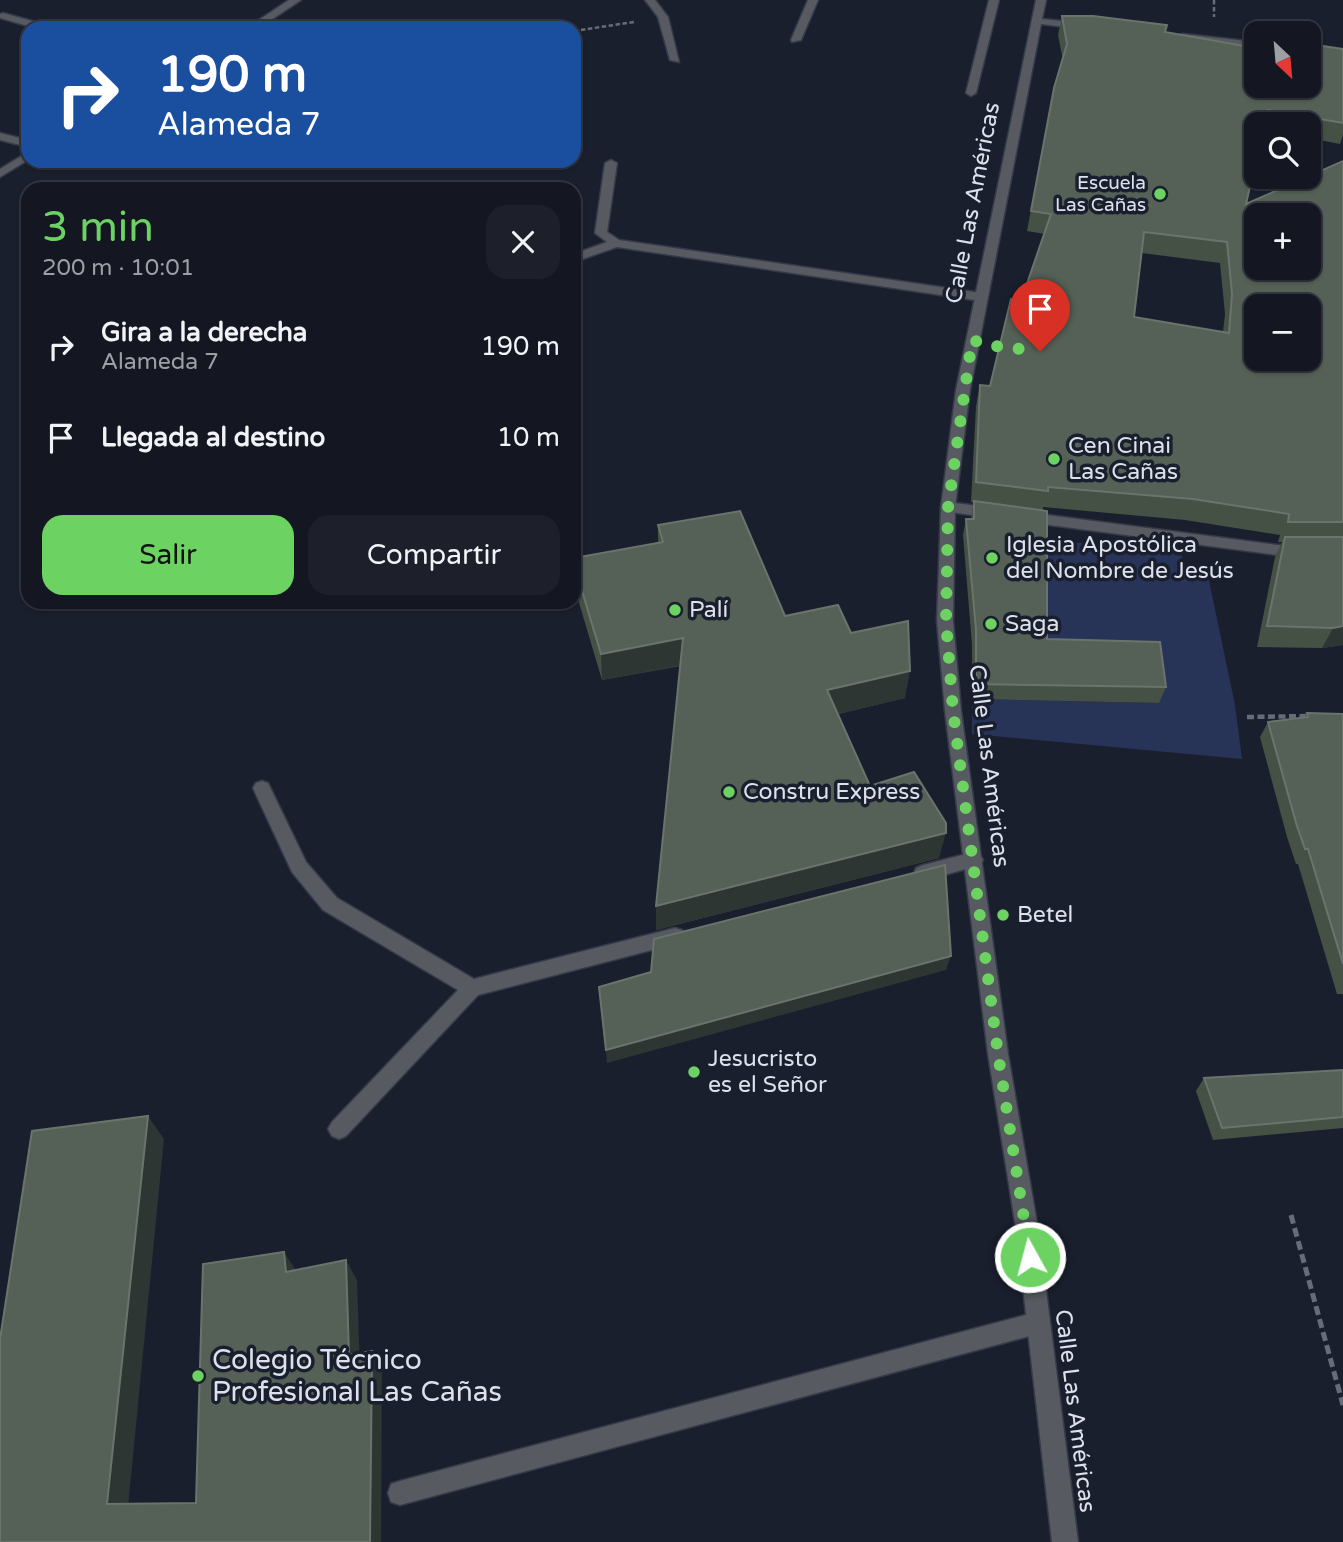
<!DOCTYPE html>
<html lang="es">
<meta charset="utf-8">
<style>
body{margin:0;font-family:"Varela Round",sans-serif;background:#1d202a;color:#f1f3f6;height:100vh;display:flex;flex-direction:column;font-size:26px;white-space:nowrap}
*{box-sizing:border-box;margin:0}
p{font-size:23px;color:#9d9fa5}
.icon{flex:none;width:38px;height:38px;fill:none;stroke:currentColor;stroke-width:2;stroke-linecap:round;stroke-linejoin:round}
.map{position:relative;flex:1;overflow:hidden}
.details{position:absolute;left:21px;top:182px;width:560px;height:427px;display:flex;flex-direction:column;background:#141722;border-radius:21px;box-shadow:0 2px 5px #0004,0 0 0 2px #333640}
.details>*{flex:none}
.guide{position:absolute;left:21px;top:21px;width:560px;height:147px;border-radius:21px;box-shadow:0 2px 5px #0004,0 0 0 2px #333640;background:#1a4fa0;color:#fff;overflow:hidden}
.needle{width:46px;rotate:154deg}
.buttons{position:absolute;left:1244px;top:21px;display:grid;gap:14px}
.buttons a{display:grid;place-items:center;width:77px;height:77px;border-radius:14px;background:#141722;box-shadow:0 2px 5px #0004,0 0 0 2px #333640;font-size:35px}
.pin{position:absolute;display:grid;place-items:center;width:60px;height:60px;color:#fff;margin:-72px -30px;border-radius:50% 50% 50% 0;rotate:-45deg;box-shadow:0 0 7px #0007}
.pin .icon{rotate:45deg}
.me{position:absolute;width:77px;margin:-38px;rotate:353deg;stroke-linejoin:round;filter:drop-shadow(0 0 5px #0008)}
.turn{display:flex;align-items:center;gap:24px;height:147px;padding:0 21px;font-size:32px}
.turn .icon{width:91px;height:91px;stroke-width:2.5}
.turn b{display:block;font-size:49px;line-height:60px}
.round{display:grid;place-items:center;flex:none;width:74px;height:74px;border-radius:21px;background:#1d202a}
.overview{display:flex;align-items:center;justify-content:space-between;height:119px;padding:0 21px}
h1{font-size:42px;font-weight:600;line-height:52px;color:#6cd362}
.cta{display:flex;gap:14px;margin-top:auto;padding:14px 21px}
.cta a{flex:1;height:80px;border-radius:21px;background:#6cd362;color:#111;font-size:28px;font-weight:600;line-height:80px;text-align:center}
.cta a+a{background:#1d202a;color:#f1f3f6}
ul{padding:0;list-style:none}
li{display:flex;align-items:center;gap:21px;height:91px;padding:0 21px}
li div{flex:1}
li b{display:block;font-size:26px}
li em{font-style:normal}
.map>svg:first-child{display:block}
.green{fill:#283358}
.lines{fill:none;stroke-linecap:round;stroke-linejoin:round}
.service-casing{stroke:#353a49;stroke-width:3}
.minor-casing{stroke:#353a49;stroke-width:3}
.path-far2{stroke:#676c79;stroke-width:2.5;stroke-dasharray:4.5 2.5;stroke-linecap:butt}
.path-far1{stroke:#676c79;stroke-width:4.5;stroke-dasharray:7 3.5;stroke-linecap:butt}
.path{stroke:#676c79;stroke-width:5;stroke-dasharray:9 4.5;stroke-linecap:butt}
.service{fill:#575a61;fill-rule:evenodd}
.minor{fill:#575a61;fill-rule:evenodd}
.wall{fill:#445144;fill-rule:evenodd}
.shaded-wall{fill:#2d3633}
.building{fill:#556056;stroke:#6a746d;stroke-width:2;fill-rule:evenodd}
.route{stroke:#6cd362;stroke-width:12;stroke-dasharray:0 21.6}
.poi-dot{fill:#6cd362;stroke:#1a1f2e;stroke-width:2.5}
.labels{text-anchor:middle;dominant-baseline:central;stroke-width:7;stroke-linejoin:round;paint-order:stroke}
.far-poi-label{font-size:19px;fill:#dde1ec;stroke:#1a1f2e;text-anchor:end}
.street-label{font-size:23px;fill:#dde1ec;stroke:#1a1f2e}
.poi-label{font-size:23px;fill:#dde1ec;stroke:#1a1f2e;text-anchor:start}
.near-poi-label{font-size:28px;fill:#dde1ec;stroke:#1a1f2e;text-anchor:start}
</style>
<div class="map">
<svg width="1343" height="1542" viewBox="0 0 1343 1542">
<rect width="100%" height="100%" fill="#1a1f2e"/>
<path class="green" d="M1042,540L1181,550L1184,575L1208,576L1235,705L1242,759L972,734V699L1159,703L1153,658L1042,654Z"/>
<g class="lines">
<defs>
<path id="service" d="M3,13L50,26L51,28H35L0,18V14Z
M0,133L28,140V147L0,140Z
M611,160L617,163L607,232L619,240L981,293L987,297L981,301L617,247L574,262V254L607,242L595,233L605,163Z
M948,502L993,508L1000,513L993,518L943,511L941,507L943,503Z
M1024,512L1277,545H1343V555H1277L1019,521L1017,517L1019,513Z
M262,781L268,783L306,862L337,898L474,979L675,928L682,930L685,936L682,942L675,944L478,995L346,1136L339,1139L332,1136L328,1129L332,1122L458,990L323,910L292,872L253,788L256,783Z
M974,852L980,855L983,860L980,865L923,881L916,878L914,873L916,868L923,865Z
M1037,1312L1045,1315L1048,1323L1045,1331L1037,1334L400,1505L391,1502L388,1493L391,1484L400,1481Z"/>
<path id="minor" d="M289,0H301L259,28H247Z
M645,0H655L668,17L679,62L670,60L658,17Z
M808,0H818L801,40L792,42L791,40Z
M989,0H999L976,93L971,96L966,93Z
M1036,0H1046L1042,19L1082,23L1087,26L1082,29L1041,24L970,390L955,507L953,621L961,711L1008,1054L1039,1235L1078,1542H1052L1017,1235L988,1054L945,711L937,621L941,507L956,390Z
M1183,34L1256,42V48L1179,39V35Z
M28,152V160L0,177V169Z"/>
</defs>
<use href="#service" class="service-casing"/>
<use href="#minor" class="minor-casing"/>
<path class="path-far2" d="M1214,0V17
M574,31L634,22"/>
<path class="path-far1" d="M1247,717L1309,716"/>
<path class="path" d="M1291,1215L1343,1405"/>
<use href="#service" class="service"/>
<use href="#minor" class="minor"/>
</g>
<path class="wall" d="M1062,16L1165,32L1256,86L1343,49V135L1340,144L1309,138V124H1256L1246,204L1343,161V645L1322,648L1257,647L1275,557L1282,542H1278L1280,535L1185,520L1043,507L1047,639L1166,687L1159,703L972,699V645L963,535L966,519H971L974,503L971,502L976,406L980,385L990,386L1021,301L1045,234L1027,231L1050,108L1054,88L1063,60L1058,35ZM1142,253L1220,263L1225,314L1223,332L1134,317Z
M658,525L785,616L851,633L905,698L838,714L870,786L939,858L656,930V906L680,666L602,680L574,586V558L658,543Z
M1307,713L1343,714V994H1337L1298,864H1296L1287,837L1260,737L1268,722L1304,718Z
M1343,1070V1128L1213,1140L1196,1091L1204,1078Z"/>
<path class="shaded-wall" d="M1343,626V645L1322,648L1333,628Z
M683,638L682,665L602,680L601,654Z
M910,671L905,698L824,717L827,690Z
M946,833L939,858L656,930V906Z
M951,956L946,970L607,1063L606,1050Z
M148,1116L164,1139L127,1517L107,1504Z
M284,1252L297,1272H286Z
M346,1260L357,1280L360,1372L349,1355Z
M372,1351L382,1368L381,1542H370Z"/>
<path class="building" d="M1062,16H1093L1167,25L1165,32L1256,48V86H1309V44L1343,49V123L1268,110L1265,124H1256V161L1246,204L1343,161V522H1288L1289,514L1193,499L1048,487V491L976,482L980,385L990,386L1011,299L1021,301L1051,214L1031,211L1054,88L1067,44ZM1256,215H1309V268H1256ZM1144,232L1227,242L1232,294L1229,333L1134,317ZM1256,306H1309V359H1256Z
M974,501L1047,511V639L1160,642L1166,687L976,684V630L966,519H974Z
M740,511L785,616L838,605L851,633L908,621L910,671L827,690L870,786L914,772L946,823V833L656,906L683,638L601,654L574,564V558L663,542L658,525Z
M1285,537H1343V626L1333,628L1267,626Z
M1307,713L1343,714V964L1308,849H1305L1296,823L1268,722L1308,717Z
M945,865L951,956L606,1050L599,987L651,972L654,939Z
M1343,1070V1117L1222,1128L1204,1078Z
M148,1116L107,1504L196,1503L203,1264L284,1252L286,1272L346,1260L349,1355L372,1351L370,1542H0V1339L32,1131Z"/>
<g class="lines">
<path class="route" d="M1030,1257L998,1054L953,711L946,621L948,508L972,340L994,346L1040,351"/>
</g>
<g class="poi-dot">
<circle cx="1160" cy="194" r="7"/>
<circle cx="1054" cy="459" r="7"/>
<circle cx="992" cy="558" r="7"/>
<circle cx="675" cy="610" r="7"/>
<circle cx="991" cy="624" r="7"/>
<circle cx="729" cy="792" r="7"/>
<circle cx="1003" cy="915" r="7"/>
<circle cx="694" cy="1072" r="7"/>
<circle cx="198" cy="1376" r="7"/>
</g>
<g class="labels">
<g class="far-poi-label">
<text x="1146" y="183">Escuela<tspan x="1146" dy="22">Las Cañas</tspan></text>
</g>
<g class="street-label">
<text transform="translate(973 203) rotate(-79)">Calle Las Américas</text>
<text transform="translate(989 766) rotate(83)">Calle Las Américas</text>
<text transform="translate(1075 1411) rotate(83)">Calle Las Américas</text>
</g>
<g class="poi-label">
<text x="1068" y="446">Cen Cinai<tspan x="1068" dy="26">Las Cañas</tspan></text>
<text x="1006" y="545">Iglesia Apostólica<tspan x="1006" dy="26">del Nombre de Jesús</tspan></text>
<text x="689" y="610">Palí</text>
<text x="1005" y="624">Saga</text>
<text x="743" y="792">Constru Express</text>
<text x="1017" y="915">Betel</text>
<text x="708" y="1059">Jesucristo<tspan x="708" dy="26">es el Señor</tspan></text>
</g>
<g class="near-poi-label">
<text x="212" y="1360">Colegio Técnico<tspan x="212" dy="32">Profesional Las Cañas</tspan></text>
</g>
</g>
</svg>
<div class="buttons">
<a><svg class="needle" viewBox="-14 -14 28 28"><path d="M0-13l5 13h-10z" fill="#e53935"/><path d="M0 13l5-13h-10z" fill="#9d9fa5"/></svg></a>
<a><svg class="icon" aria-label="search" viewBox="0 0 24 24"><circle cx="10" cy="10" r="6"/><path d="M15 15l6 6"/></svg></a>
<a>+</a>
<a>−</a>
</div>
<div class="pin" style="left:1040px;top:351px;background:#d93025"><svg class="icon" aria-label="arrive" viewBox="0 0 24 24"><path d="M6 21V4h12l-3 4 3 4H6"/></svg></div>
<svg class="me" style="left:1030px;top:1257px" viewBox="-20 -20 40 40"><circle r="17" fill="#6cd362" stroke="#fff" stroke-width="3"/><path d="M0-11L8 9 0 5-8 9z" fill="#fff"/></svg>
<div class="guide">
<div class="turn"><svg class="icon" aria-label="right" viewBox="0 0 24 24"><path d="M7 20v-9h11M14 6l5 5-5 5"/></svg><div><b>190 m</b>Alameda 7</div></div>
</div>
<section class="details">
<div class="overview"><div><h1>3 min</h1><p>200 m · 10:01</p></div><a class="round"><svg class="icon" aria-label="close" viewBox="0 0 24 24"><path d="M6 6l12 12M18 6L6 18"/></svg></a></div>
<ul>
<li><svg class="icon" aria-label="right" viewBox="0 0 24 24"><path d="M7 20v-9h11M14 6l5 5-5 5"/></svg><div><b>Gira a la derecha</b><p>Alameda 7</p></div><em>190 m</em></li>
<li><svg class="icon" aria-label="arrive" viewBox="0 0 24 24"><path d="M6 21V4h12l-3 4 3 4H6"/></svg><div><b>Llegada al destino</b></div><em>10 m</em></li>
</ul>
<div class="cta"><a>Salir</a><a>Compartir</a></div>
</section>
</div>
